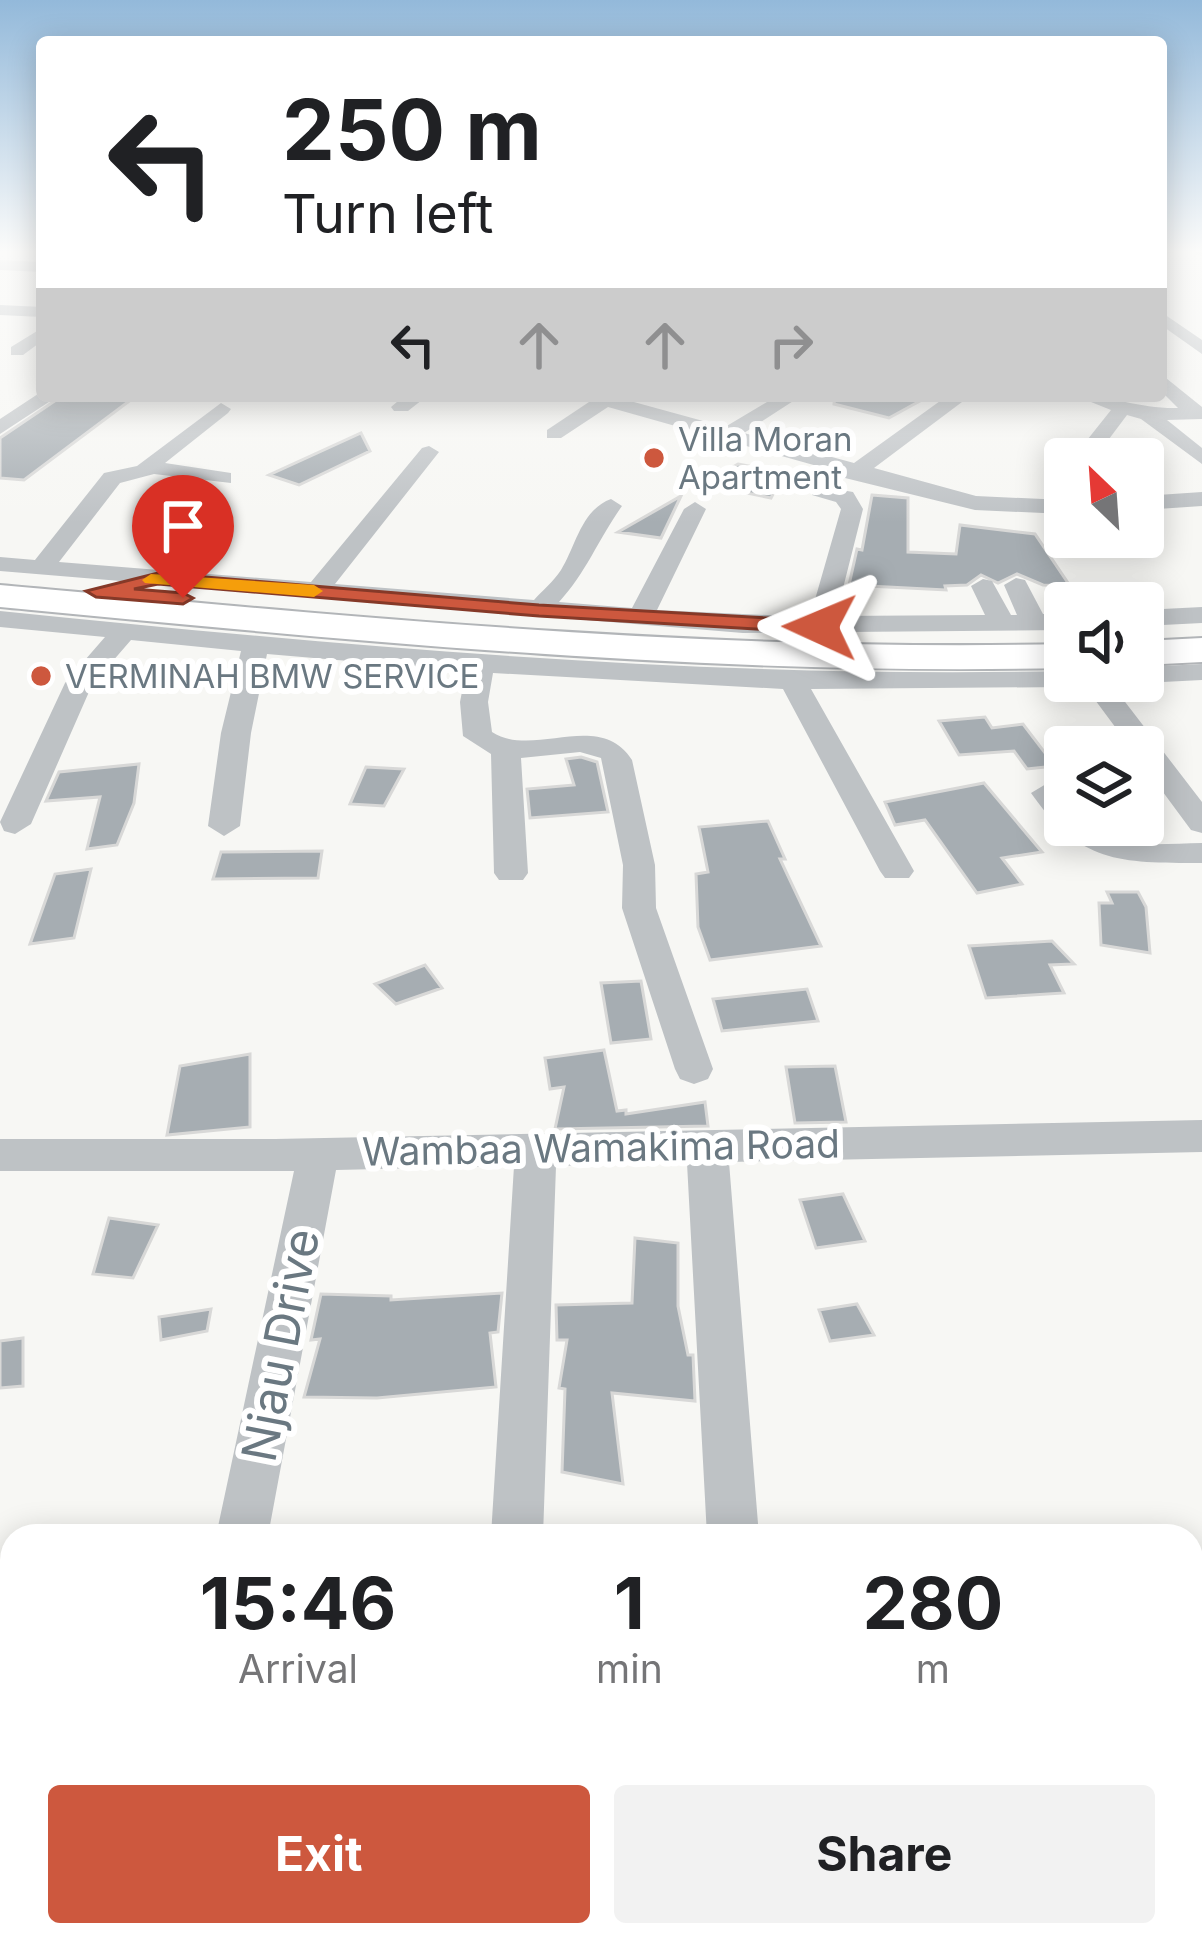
<!DOCTYPE html>
<style>
body{margin:0;font-family:Inter,sans-serif;background:#f2f2f2;color:#202124;height:100vh;display:flex;flex-direction:column;font-size:45px;white-space:nowrap}
*{box-sizing:border-box;margin:0}
p{font-size:39px;color:#757577}
.icon{flex:none;width:66px;height:66px;fill:none;stroke:currentColor;stroke-width:2;stroke-linecap:round;stroke-linejoin:round}
.map{position:relative;flex:1;overflow:hidden}
.panel{position:absolute;left:0px;top:1524px;width:1203px;height:423px;display:flex;flex-direction:column;background:#fff;border-radius:36px 36px 0 0;box-shadow:0 6px 30px #0003}
.panel>*{flex:none}
.hud{position:absolute;left:36px;top:36px;width:1131px;height:366px;border-radius:12px;box-shadow:0 6px 30px #0003;background:#fff;color:#202124;overflow:hidden}
.needle{width:78px;rotate:335deg}
.tools{position:absolute;left:1044px;top:438px;display:grid;gap:24px}
.tools a{display:grid;place-items:center;width:120px;height:120px;border-radius:12px;background:#fff;box-shadow:0 6px 30px #0003;font-size:60px}
.pin{position:absolute;display:grid;place-items:center;width:102px;height:102px;color:#fff;margin:-123px -51px;border-radius:50% 50% 50% 0;rotate:-45deg;box-shadow:0 0 12px #0007}
.pin .icon{rotate:45deg}
.me{position:absolute;width:132px;margin:-66px;rotate:271deg;stroke-linejoin:round;filter:drop-shadow(0 0 9px #0008)}
.turn{display:flex;align-items:center;gap:42px;height:252px;padding:0 48px;font-size:54px}
.turn .icon{width:156px;height:156px;stroke-width:2.5}
.turn b{display:block;font-size:84px;line-height:102px}
.lanes{display:flex;align-items:center;height:114px;padding:0 48px;background:#0003;justify-content:center;gap:60px;direction:ltr}
.lanes .off{opacity:.35}
.eta{display:flex;justify-content:space-evenly;align-items:center;height:204px;text-align:center}
.eta b{font-size:72px;font-weight:700;line-height:84px}
.primary-button{display:flex;gap:24px;margin-top:auto;padding:24px 48px}
.primary-button a{flex:1;height:138px;border-radius:12px;background:#cd583e;color:#fff;font-size:48px;font-weight:700;line-height:138px;text-align:center}
.primary-button a+a{background:#f2f2f2;color:#202124}
.map>svg:first-child{display:block}
.building{fill:#a6adb2;stroke:#d8d8d7;stroke-width:3}
.lines{fill:none;stroke-linecap:round;stroke-linejoin:round}
.highway-casing{stroke:#b2b5b8;stroke-width:4}
.minor{fill:#bec2c5;fill-rule:evenodd}
.highway{fill:#fff;fill-rule:evenodd}
.route{fill:#cd583e;stroke:#853928;stroke-width:3}
.slow{fill:#f59e0b}
.poi-dot{fill:#cd583e;stroke:#fff;stroke-width:4.5}
.labels{text-anchor:middle;dominant-baseline:central;stroke-width:12;stroke-linejoin:round;paint-order:stroke}
.far-poi-label{font-size:33px;fill:#6a7881;stroke:#fff;text-anchor:start}
.street-label{font-size:39px;fill:#6a7881;stroke:#fff}
.near-street-label{font-size:48px;fill:#6a7881;stroke:#fff}
</style>
<div class="map">
<svg width="1202" height="1946" viewBox="0 0 1202 1946">
<rect width="100%" height="100%" fill="#f7f7f4"/>
<path class="building" d="M62,396H136L24,480L0,478V438Z
M835,396H929L889,418L834,404Z
M361,433L370,451L299,485L269,475Z
M738,464L784,473L771,498L703,484Z
M872,495L908,498V552L956,554L960,525L1035,534L1070,586L1043,585L1017,574L998,583L981,575L967,585L945,586L946,590L849,585L857,549L862,550Z
M681,496L661,538L618,532Z
M985,717L992,728L1023,724L1055,766L1027,769L1014,751L959,755L939,721Z
M581,757L597,762L608,812L530,818L527,789L574,785L566,759Z
M139,764L134,803L117,845L87,849L100,797L46,801L59,772Z
M366,767L404,769L384,806L350,804Z
M984,783L1042,852L1002,858L1022,884L977,893L925,820L895,825L885,802Z
M768,821L785,859H780L821,946L710,960L698,927L696,874L708,872L699,827Z
M322,851L318,878L213,879L221,852Z
M91,869L74,938L30,944L55,874Z
M1107,892H1138L1146,907L1150,953L1101,945L1099,903H1112Z
M1052,941L1074,964L1050,965L1064,993L986,998L969,946Z
M425,965L442,988L396,1004L375,984Z
M641,981L651,1039L611,1043L601,983Z
M807,989L818,1021L722,1031L713,999Z
M604,1050L617,1111L626,1110V1114L705,1102L708,1126L555,1129L564,1087L550,1089L545,1058Z
M250,1054V1127L167,1135L180,1066Z
M835,1066L846,1122L795,1123L786,1067Z
M843,1194L865,1241L816,1248L800,1200Z
M109,1218L158,1225L133,1278L93,1274Z
M635,1238L678,1243V1306L688,1355H693L695,1401L612,1393L623,1484L562,1472L565,1389L559,1388L567,1340H557L556,1305L632,1303Z
M502,1293L498,1332L490,1333L496,1387L377,1398L304,1397L320,1339L311,1340L321,1294L391,1296V1300Z
M857,1304L874,1335L830,1341L819,1310Z
M211,1309L207,1331L161,1340L159,1317Z
M23,1338V1386L0,1388V1341Z"/>
<g class="lines">
<defs>
<path id="highway" d="M0,585C355,617 708,652 1065,644V668C708,676 355,641 0,607Z
M1202,638V662L1143,665V641Z"/>
</defs>
<use href="#highway" class="highway-casing"/>
<path class="minor" d="M1161,251H1176L1161,256Z
M1194,251H1202V256L1196,254Z
M0,260L42,262V272L0,270Z
M0,305L42,307V317L0,315Z
M1161,312L1202,340V354L1161,325Z
M42,328V341L23,355H11V347Z
M1161,374L1202,407V419L1167,420L1202,448V464L1141,419L1127,415L1094,459H1072L1111,410L1076,396C1114,396 1141,409 1178,408L1161,391Z
M41,392L42,396H58L0,434V419Z
M404,396H427L408,411H394L391,407Z
M580,396H612L725,427L777,396H801L744,433L854,463L947,396H970L874,468L976,496L1065,500V514L975,510L845,478L842,473L608,407L561,438H547V430L589,402Z
M221,403L231,409L228,413L165,463L231,473V483L154,474L120,483L59,562L311,582L422,448L429,446L439,452L335,584L534,600C542,591 554,581 561,570C576,546 581,510 611,499L622,506C599,538 586,573 559,602L632,608L684,509L695,502L706,509L657,610L810,617L841,509L836,502L812,495V485L853,492L863,509L836,616L985,615L971,586L983,579L992,581L1011,615H1017L1004,585L1016,578L1025,580L1043,614H1065V630L743,633L0,571V557L35,560L104,473L137,466Z
M1202,492V506L1143,510V496Z
M1202,607V623L1143,626V610Z
M0,611C355,647 708,679 1065,671V681H1077L1065,687L811,689L914,871L909,878H885L880,871L783,689L493,673L488,702L492,732C534,759 599,709 632,760L655,865L656,908L713,1069L708,1079L694,1084L680,1079L675,1069L622,908L623,865L601,758L580,752L521,758L528,873L523,880H499L494,873L491,754L463,736L460,702L466,671L267,654L251,733L240,826L224,836L208,826L221,733L241,651L131,640L92,685L31,824L15,834L4,831L0,822L65,683L105,637L0,627Z
M1202,664V680L1143,683L1134,681H1143V667Z
M1081,681H1109L1202,802V833L1191,830L1143,765V747H1130Z
M1046,784L1065,796V825C1096,825 1096,834 1121,841C1147,847 1176,843 1202,843V863C1118,863 1080,863 1031,793Z
M1202,1120V1152L729,1162L759,1536H707L687,1163L556,1166L543,1536H491L514,1166L336,1170L268,1536H216L294,1171H0V1139H275Z
M12,1896V1935H42L39,1946H0V1901Z
M750,1935H814L816,1944L753,1946Z"/>
<use href="#highway" class="highway"/>
</g>
<linearGradient id="sky" x2="0" y2="1"><stop stop-color="#93b9da"/><stop offset="0.48" stop-color="#fbfbfa"/><stop offset="1" stop-color="#fbfbfa" stop-opacity="0"/></linearGradient>
<rect width="1202" height="523" fill="url(#sky)"/>
<path class="route" d="M158,573L539,605L820,621L829,627L820,633L539,616L158,584L134,589L183,593L193,598L183,604L96,597L86,591Z"/>
<path class="slow" d="M151,574L314,585L323,591L314,597L145,583L142,580Z"/>
<g class="poi-dot">
<circle cx="654" cy="458" r="12"/>
<circle cx="41" cy="676" r="12"/>
</g>
<g class="labels">
<g class="far-poi-label">
<text x="678" y="439">Villa Moran<tspan x="678" dy="38">Apartment</tspan></text>
<text x="65" y="676">VERMINAH BMW SERVICE</text>
</g>
<g class="street-label">
<text transform="translate(601 1147) rotate(-1)">Wambaa Wamakima Road</text>
</g>
<g class="near-street-label">
<text transform="translate(280 1345) rotate(-79)">Njau Drive</text>
</g>
</g>
</svg>
<div class="tools">
<a><svg class="needle" viewBox="-14 -14 28 28"><path d="M0-13l5 13h-10z" fill="#e53935"/><path d="M0 13l5-13h-10z" fill="#757577"/></svg></a>
<a><svg class="icon" aria-label="sound" viewBox="0 0 24 24"><path d="M4 9h4l5-4v14l-5-4H4zM17 9q2 3 0 6"/></svg></a>
<a><svg class="icon" aria-label="layers" viewBox="0 0 24 24"><path d="M12 4l9 5-9 5-9-5zM3 14l9 5 9-5"/></svg></a>
</div>
<div class="pin" style="left:183px;top:598px;background:#d93025"><svg class="icon" aria-label="arrive" viewBox="0 0 24 24"><path d="M6 21V4h12l-3 4 3 4H6"/></svg></div>
<svg class="me" style="left:820px;top:627px" viewBox="-20 -20 40 40"><path d="M0-17L14 15 0 8-14 15z" fill="#cd583e" stroke="#fff" stroke-width="4"/></svg>
<div class="hud">
<div class="turn"><svg class="icon" aria-label="left" viewBox="0 0 24 24"><path d="M17 20v-9H6M10 6l-5 5 5 5"/></svg><div><b>250 m</b>Turn left</div></div>
<div class="lanes"><svg class="icon" aria-label="left" viewBox="0 0 24 24"><path d="M17 20v-9H6M10 6l-5 5 5 5"/></svg><svg class="icon off" aria-label="ahead" viewBox="0 0 24 24"><path d="M12 20V5M6 11l6-6 6 6"/></svg><svg class="icon off" aria-label="ahead" viewBox="0 0 24 24"><path d="M12 20V5M6 11l6-6 6 6"/></svg><svg class="icon off" aria-label="right" viewBox="0 0 24 24"><path d="M7 20v-9h11M14 6l5 5-5 5"/></svg></div>
</div>
<section class="panel">
<div class="eta">
<div><b>15:46</b><p>Arrival</p></div>
<div><b>1</b><p>min</p></div>
<div><b>280</b><p>m</p></div>
</div>
<div class="primary-button"><a>Exit</a><a>Share</a></div>
</section>
</div>
